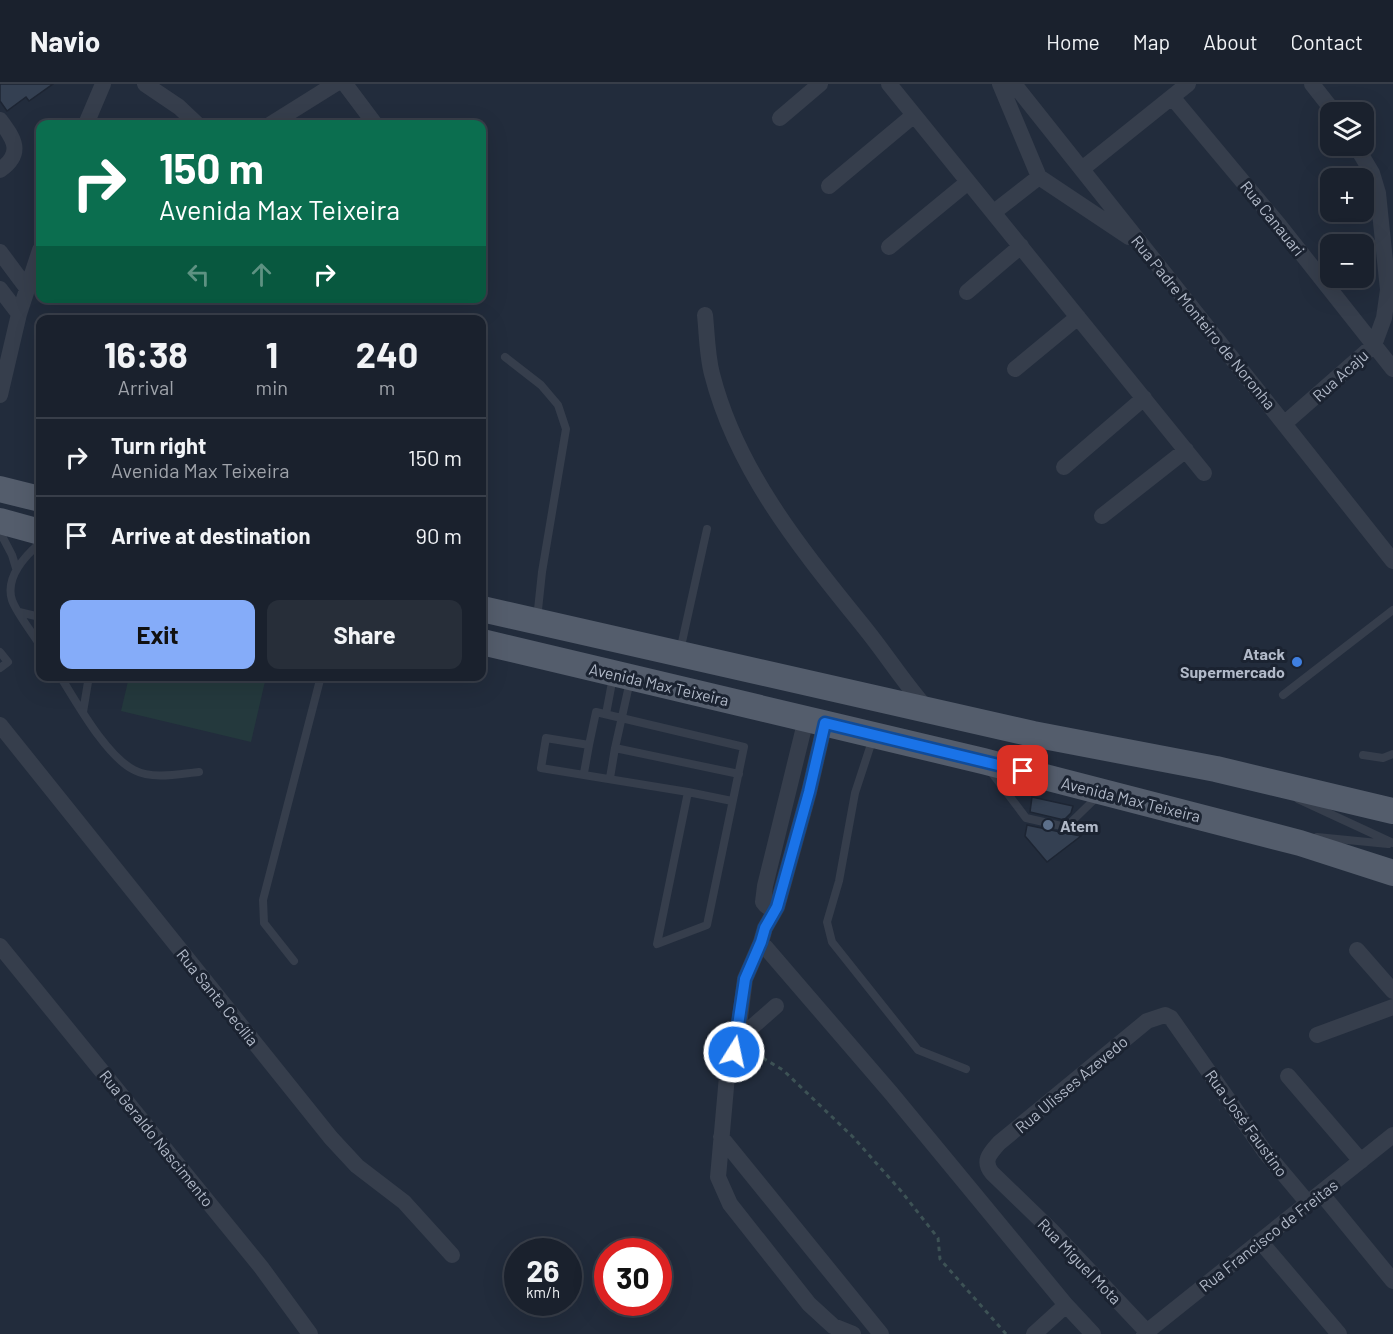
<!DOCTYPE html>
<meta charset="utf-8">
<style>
body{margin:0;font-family:Barlow,sans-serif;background:#272e39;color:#f1f3f6;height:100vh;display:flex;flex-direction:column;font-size:22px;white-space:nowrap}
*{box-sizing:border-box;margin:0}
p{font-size:20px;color:#9fa3aa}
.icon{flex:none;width:33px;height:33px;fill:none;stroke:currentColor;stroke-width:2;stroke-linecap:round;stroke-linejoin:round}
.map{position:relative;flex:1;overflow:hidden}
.panel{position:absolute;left:36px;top:231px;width:450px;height:366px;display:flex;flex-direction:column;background:#1a212d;border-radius:12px;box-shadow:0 6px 24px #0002,0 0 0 2px #383e49}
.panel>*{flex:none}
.guide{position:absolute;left:36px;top:36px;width:450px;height:183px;border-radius:12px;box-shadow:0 6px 24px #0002,0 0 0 2px #383e49;background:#0b6e4f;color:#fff;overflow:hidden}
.tools{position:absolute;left:1320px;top:18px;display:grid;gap:12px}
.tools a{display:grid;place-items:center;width:54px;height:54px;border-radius:12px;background:#1a212d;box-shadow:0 6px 24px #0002,0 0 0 2px #383e49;font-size:30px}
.speed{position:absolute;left:504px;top:1154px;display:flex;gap:12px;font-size:30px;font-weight:700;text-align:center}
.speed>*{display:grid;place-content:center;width:78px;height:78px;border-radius:50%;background:#1a212d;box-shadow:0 6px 24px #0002,0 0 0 2px #383e49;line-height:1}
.speed small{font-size:15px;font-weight:400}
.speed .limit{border:9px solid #d22;background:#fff;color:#111}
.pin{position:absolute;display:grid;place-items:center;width:51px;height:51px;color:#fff;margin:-26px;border-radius:12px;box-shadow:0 3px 9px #0006}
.me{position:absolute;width:66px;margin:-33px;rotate:10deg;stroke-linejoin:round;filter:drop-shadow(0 0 4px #0008)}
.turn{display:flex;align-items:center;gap:21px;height:126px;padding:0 24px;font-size:27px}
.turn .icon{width:78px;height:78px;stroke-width:2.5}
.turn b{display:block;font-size:42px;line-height:51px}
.lanes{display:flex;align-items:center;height:57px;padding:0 24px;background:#0003;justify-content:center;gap:30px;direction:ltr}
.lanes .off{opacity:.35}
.eta{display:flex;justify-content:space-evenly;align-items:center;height:102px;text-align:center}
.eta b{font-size:36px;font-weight:700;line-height:42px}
.action{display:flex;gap:12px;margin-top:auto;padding:12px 24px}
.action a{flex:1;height:69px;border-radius:12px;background:#85acf9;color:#111;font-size:24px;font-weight:700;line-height:69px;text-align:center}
.action a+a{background:#272e39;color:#f1f3f6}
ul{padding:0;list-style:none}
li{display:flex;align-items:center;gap:18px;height:78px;padding:0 24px;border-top:2px solid #383e49}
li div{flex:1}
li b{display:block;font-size:22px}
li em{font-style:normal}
header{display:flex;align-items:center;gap:36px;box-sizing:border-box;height:84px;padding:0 30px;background:#1a212d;border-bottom:2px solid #383e49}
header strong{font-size:28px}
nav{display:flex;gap:33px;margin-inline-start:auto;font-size:21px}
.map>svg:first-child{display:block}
.garden{fill:#24393d}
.building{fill:#344052;stroke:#1d2533;stroke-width:1.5}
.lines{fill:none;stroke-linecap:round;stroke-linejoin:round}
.path{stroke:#3d5255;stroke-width:3;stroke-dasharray:4.5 4.5;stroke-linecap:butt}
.service{stroke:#363e4c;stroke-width:8}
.minor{stroke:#363e4c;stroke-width:16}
.primary{stroke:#545d6c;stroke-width:26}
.route-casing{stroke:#114b97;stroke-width:15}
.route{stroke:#1a73e8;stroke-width:10}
.shop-dot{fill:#3f7fe0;stroke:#1b2331;stroke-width:2}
.service-dot{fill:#5c6f8a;stroke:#1b2331;stroke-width:2}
.labels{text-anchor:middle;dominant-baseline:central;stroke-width:6;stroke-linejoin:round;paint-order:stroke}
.street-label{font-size:16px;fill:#b1b9c8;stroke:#1b2331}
.poi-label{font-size:16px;font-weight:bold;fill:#b1b9c8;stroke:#1b2331;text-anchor:end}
</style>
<header>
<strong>Navio</strong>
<nav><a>Home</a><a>Map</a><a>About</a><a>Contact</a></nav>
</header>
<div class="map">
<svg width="1393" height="1250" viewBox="0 0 1393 1250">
<rect width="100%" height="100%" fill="#222c3c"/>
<path class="garden" d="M129,593H266L251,658L121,627Z"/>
<path class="building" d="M0,0H53L29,17L26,13L7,27L0,17Z
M1032,713L1073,722L1071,729L1064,736L1030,728Z
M1027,741L1065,749L1081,752L1047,778L1025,752Z"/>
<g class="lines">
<path class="path" d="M746,969L756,970L783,986L853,1053L901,1107L938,1154L940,1175L1006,1250"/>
<path class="service" d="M505,273L541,301L558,321L566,345L542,488L537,535
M0,448L12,471L16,484
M40,459C25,472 5,494 12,516C16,528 33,550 40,561
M19,528L40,533
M680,567L707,445
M0,568L8,578L0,584
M60,592C77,619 106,672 134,686C153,696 179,690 199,688
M1283,611L1393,526
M83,628L89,592
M596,628L744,663L707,841L657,860L688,708L541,684L546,654L589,661Z
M606,630L613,593
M873,654L855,709L839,797L827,838L832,858L918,966L966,985
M615,664L630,597
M1363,671L1383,674L1393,670
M989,685L1026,734L1066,743L1098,712
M584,689L589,661
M610,694L615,664L739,690
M688,708L732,717
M1298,715L1393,759
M1317,753L1388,760
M294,877L264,839L263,816L321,592"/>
<path class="minor" d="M145,0L179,23L197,40
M345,0L375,40
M889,0L1204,389
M1000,0L1039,93L1129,153
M1014,0L1393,477
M1312,0L1334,28
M1172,13L1279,141L1393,285
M780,34L820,0
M0,36C14,55 24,69 0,86
M86,40L103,0
M271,40L335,0
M1082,85L1188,0
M829,102L914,31
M994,128L1039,93
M889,163L968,98
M0,168L26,203
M0,205L19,230
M967,208L1021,162
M705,231C707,250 707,271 712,290C737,388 802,466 864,543C886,570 904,599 928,626
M1015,285L1078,233
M0,311L19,230L40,166
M1285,339L1374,261L1384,234L1388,206L1378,109L1372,89L1356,62
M1064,383L1144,314
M1102,432L1186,366
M825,639L809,708L777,823L765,844L761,858L745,895L739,941L727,992L718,1093L730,1120L809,1220L833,1242L853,1250
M0,641L331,1054L357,1082L404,1118L452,1171
M777,823C770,825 767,824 763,818L765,802L806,635
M761,858L891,1009L1066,1221L1034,1250
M0,862L261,1183L310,1250
M1357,866L1393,907
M1317,951L1393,923
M735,958L776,922
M1288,992L1361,1077
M721,1053L881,1250
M1321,1109L1393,1197
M1260,1157L1339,1250
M1066,1221L1093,1250
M1144,1250L1393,1051
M1149,1250L1052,1147L992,1089C982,1077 990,1069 999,1059L1147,937L1165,931L1171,934L1265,1068L1308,1119"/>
<path class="primary" d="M0,405L40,415
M0,437L40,448
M482,525L1033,650L1216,685L1393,727
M482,558L983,677L1300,759L1393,789"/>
</g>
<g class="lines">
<defs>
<path id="route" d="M734,968L745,895L761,858L765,844L777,823L809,708L825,639L1023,687"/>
</defs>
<use href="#route" class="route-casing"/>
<use href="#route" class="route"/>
</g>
<circle class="shop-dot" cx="1297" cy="578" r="6"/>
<circle class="service-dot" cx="1048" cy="741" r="6"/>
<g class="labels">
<g class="street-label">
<text transform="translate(1273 134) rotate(51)">Rua Canauari</text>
<text transform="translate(1204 238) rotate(51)">Rua Padre Monteiro de Noronha</text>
<text transform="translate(1340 291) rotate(-42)">Rua Acaju</text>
<text transform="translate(659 600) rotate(13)">Avenida Max Teixeira</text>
<text transform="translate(1131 715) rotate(14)">Avenida Max Teixeira</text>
<text transform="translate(218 913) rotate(51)">Rua Santa Cecília</text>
<text transform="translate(1071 1000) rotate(-40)">Rua Ulisses Azevedo</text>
<text transform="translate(1247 1039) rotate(54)">Rua José Faustino</text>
<text transform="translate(157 1054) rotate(51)">Rua Geraldo Nascimento</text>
<text transform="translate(1268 1151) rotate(-38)">Rua Francisco de Freitas</text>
<text transform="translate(1080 1177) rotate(46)">Rua Miguel Mota</text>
</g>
<g class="poi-label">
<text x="1285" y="569">Atack<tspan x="1285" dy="18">Supermercado</tspan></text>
<text x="1060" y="741" text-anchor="start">Atem</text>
</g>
</g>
</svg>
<div class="tools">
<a><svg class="icon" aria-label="layers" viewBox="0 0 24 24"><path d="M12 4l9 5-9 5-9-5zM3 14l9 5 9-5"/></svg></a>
<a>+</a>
<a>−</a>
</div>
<div class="speed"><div>26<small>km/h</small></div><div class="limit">30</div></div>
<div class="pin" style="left:1023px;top:687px;background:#d93025"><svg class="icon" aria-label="arrive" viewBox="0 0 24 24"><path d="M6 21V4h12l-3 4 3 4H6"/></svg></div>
<svg class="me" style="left:734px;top:968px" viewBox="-20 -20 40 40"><circle r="17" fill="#1a73e8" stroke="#fff" stroke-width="3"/><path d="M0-11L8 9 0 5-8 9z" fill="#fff"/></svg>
<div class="guide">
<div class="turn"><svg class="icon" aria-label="right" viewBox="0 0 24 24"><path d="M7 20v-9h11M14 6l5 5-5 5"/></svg><div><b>150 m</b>Avenida Max Teixeira</div></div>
<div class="lanes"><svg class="icon off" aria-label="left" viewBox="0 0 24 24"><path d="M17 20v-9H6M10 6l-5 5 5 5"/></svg><svg class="icon off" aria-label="ahead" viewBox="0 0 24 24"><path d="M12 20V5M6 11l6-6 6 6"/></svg><svg class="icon" aria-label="right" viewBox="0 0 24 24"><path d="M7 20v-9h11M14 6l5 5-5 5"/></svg></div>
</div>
<section class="panel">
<div class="eta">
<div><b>16:38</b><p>Arrival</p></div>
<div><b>1</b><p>min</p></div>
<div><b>240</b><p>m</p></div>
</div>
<ul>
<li><svg class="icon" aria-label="right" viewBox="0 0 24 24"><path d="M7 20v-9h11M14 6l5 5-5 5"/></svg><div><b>Turn right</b><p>Avenida Max Teixeira</p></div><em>150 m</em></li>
<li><svg class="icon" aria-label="arrive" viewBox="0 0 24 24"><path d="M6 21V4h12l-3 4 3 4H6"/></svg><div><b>Arrive at destination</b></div><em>90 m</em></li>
</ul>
<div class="action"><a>Exit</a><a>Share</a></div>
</section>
</div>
